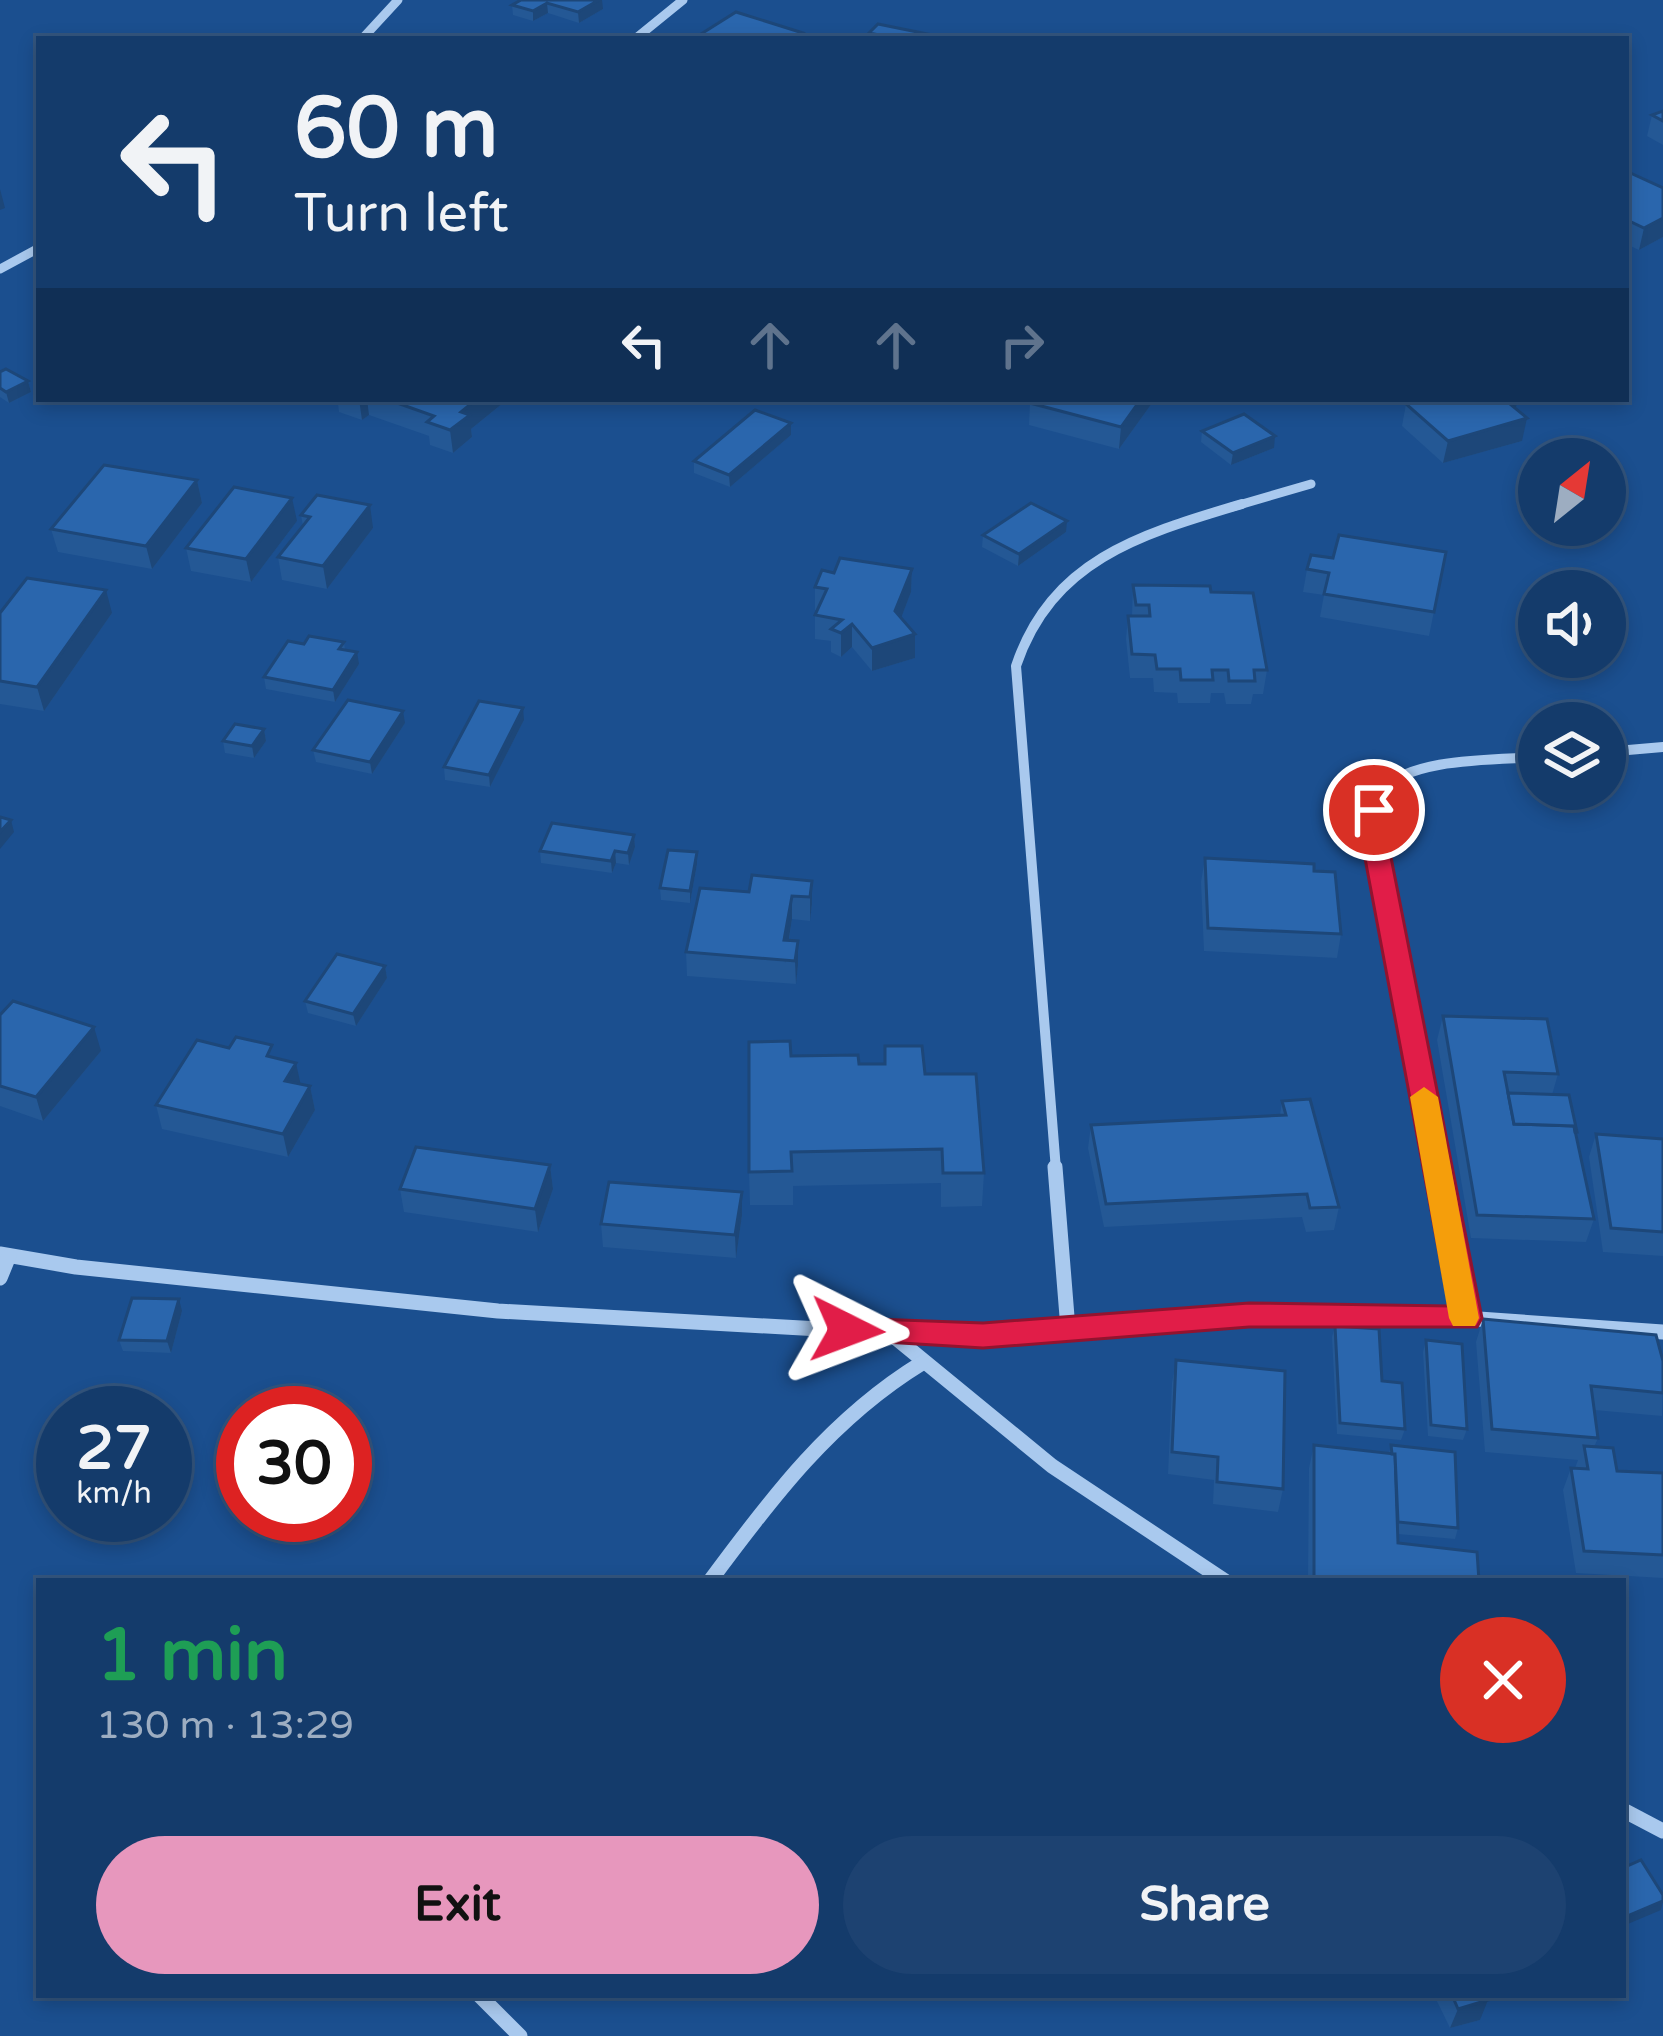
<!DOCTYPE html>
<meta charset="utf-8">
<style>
:root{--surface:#143b6b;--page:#1d4271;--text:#f1f3f6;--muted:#9dadc1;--line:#33557e;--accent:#e797bd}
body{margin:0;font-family:"Varela Round",sans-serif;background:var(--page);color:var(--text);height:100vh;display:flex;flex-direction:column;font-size:45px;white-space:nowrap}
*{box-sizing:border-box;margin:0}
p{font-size:39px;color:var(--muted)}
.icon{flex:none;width:66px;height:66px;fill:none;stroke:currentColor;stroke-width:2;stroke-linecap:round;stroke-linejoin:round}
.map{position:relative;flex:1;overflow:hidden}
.details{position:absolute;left:36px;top:1578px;width:1590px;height:420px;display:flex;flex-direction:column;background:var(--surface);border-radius:0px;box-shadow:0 6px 18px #0003,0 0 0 3px var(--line)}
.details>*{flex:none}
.top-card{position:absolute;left:36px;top:36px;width:1593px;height:366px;border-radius:0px;box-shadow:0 6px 18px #0003,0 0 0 3px var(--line);background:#143b6b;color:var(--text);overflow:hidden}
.needle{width:78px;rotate:30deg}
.tools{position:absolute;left:1518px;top:438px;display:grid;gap:24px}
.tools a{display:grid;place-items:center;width:108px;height:108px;border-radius:50%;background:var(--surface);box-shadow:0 6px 18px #0003,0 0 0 3px var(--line);font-size:60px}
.speed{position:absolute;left:36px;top:1386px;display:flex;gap:24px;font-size:60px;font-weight:700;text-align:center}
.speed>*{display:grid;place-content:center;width:156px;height:156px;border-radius:50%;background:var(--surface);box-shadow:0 6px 18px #0003,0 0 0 3px var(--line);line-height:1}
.speed small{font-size:30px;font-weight:400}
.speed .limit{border:18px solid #d22;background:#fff;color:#111}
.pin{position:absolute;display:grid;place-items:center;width:102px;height:102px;color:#fff;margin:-51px;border:6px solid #fff;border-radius:50%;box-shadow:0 3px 12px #0007}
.me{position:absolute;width:132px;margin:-66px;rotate:93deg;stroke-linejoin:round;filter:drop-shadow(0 0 9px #0008)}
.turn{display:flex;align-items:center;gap:42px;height:252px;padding:0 60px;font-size:54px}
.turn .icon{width:156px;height:156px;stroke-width:2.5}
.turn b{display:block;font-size:84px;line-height:102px}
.lanes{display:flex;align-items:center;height:114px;padding:0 60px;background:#0003;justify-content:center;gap:60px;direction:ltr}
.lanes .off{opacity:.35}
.round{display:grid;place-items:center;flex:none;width:126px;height:126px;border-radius:63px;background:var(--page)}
.head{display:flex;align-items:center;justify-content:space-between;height:204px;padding:0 60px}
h1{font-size:72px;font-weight:700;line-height:90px;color:#1e9e55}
.cta{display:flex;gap:24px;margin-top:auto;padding:24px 60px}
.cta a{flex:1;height:138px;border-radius:72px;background:var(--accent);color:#111;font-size:48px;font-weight:700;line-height:138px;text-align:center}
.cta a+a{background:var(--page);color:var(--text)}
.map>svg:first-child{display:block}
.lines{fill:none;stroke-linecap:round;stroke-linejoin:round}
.street-far2{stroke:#a9c9ee;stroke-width:9}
.street-far1{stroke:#a9c9ee;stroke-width:10}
.street{stroke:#a9c9ee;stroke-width:15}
.wall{fill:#245895}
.shaded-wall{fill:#1d4779}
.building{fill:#2a66ad;stroke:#1d4779;stroke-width:3}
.route{fill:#e11d48;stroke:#92132f;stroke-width:3}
.slow{fill:#f59e0b}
</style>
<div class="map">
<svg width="1663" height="2036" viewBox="0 0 1663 2036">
<rect width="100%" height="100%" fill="#1b4f8f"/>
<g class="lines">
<!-- street-far2 -->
<g class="street-far2">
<polyline points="362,39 398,0"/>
<polyline points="635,39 683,0"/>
<polyline points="0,269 39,248"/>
<polyline points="1232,507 1311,484"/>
</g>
<!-- street-far1 -->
<g class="street-far1">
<polyline points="1605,752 1663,747"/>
<path d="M 1056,1170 L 1016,666 C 1052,559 1142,534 1242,504"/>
<path d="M 1438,1170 L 1374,837 C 1374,822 1373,804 1383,791 C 1407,757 1500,760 1539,757"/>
</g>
<!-- street -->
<g class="street">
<polyline points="1055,1167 1068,1329"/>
<polyline points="1438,1167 1467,1318"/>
<polyline points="0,1254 76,1267 498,1311 890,1333 983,1335 1249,1315 1407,1314 1663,1332"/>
<polyline points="0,1278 9,1256"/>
<polyline points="891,1334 1052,1466 1225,1581"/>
<path d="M 710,1581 C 772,1497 832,1418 922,1363"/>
<polyline points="1623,1810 1663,1831"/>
<polyline points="479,1995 520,2036"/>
</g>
</g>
<!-- wall -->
<g class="wall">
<polygon points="521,0 603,9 579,23 548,13 533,21 513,15 512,5"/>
<polygon points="1663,111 1663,145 1647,136 1652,115"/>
<polygon points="1626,171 1663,188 1663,237 1639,250 1626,244"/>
<polygon points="0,372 28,381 31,392 9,403 0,397"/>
<polygon points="325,399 508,399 471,429 472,437 453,453 430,445 429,436 369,415 362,420 339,412 338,404"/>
<polygon points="1155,399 1119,449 1029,425 1030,403"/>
<polygon points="1406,404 1516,409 1522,441 1443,463 1402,426"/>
<polygon points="791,423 791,435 730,487 694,473 694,461"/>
<polygon points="1202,431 1274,448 1231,465 1201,442"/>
<polygon points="197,480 202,503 152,569 58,552 51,529"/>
<polygon points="301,515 373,528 327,589 282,580 278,557 303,526"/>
<polygon points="297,521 251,582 191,571 186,548"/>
<polygon points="1066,532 1018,566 982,547 983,535"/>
<polygon points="1446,552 1429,636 1320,617 1324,595 1303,592 1307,569 1333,558"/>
<polygon points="912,569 911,592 901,618 915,634 915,658 872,671 852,647 841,657 831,652 831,641 815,639 815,615 817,610 815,610 815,587 834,573"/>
<polygon points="1133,585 1211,592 1267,670 1263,694 1253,694 1251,704 1226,704 1224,693 1211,693 1210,703 1178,703 1177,693 1154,692 1153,678 1130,678 1126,639 1128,616 1132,616"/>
<polygon points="0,613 112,613 44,711 0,704"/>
<polygon points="344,642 345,650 359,664 335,702 266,689 264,677 304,644"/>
<polygon points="524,720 490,787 445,780 444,767"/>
<polygon points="405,723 372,774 316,762 313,750"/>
<polygon points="264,729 266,741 254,758 225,753 223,741"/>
<polygon points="634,835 635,847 629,865 616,863 612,873 541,863 540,851"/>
<polygon points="697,852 697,864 690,903 661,900 660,888"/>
<polygon points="1205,858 1314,871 1341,934 1337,958 1204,951 1201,882"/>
<polygon points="812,881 812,904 810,921 792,919 789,940 798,941 798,965 796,984 687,976 686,952 749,892"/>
<polygon points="385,966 387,978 356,1026 308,1013 305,1001"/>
<polygon points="0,1015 101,1051 43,1121 0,1106"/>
<polygon points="1443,1016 1558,1074 1552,1095 1577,1132 1576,1136 1594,1219 1586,1242 1471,1238 1437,1040"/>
<polygon points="791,1056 925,1074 984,1173 982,1206 941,1207 941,1183 793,1186 793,1205 750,1205 749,1172"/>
<polygon points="275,1058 301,1084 310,1086 315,1110 288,1157 162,1129 156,1105"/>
<polygon points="1282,1101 1339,1207 1334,1230 1306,1232 1302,1217 1104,1227 1088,1148 1091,1125 1280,1115"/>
<polygon points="1596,1134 1663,1139 1663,1256 1603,1252 1589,1157"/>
<polygon points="550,1165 553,1189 538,1232 404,1212 400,1189"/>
<polygon points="742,1215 736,1258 603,1247 601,1224"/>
<polygon points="182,1311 171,1353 123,1351 119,1340"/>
<polygon points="1483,1319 1663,1361 1662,1416 1594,1410 1598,1438 1594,1447 1617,1471 1663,1473 1663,1578 1576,1573 1563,1490 1571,1468 1575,1468 1578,1460 1485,1452 1476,1342"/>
<polygon points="1335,1326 1382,1381 1405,1429 1401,1440 1337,1434 1332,1337"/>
<polygon points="1426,1340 1467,1429 1463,1440 1428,1436 1423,1352"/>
<polygon points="1176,1360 1283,1489 1278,1512 1213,1504 1214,1480 1168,1474 1172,1383"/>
<polygon points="1314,1445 1389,1454 1391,1445 1458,1528 1455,1539 1398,1534 1398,1543 1479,1581 1308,1581 1309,1468"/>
<polygon points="1434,1995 1486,1995 1480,2020 1450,2028"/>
</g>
<!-- shaded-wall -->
<g class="shaded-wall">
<polygon points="599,0 602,0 603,9 579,23 578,12"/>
<polygon points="547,3 548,13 533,21 533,11"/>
<polygon points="0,189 5,208 0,210"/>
<polygon points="1663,218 1663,237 1639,250 1644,228"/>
<polygon points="28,381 31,392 9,403 6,392"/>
<polygon points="359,399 367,399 369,415 362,420"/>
<polygon points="477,399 508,399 471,429 472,437 453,453 450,430 461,412"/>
<polygon points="1141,399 1155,399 1119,449 1121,427"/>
<polygon points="1498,399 1518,399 1515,411"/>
<polygon points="1527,418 1522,441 1443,463 1448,441"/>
<polygon points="791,423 791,435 730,487 729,475"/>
<polygon points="1275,436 1274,448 1231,465 1233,453"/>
<polygon points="197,480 202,503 152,569 146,546"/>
<polygon points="292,498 297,521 251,582 246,559"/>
<polygon points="370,505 373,528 327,589 323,566"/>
<polygon points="1067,521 1066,532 1018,566 1019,554"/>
<polygon points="912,569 911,592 895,634 895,611"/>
<polygon points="106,590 112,613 44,711 37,687"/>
<polygon points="852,624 852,647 841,657 841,633"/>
<polygon points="915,634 915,658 872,671 872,648"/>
<polygon points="357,652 359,664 335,702 333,690"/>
<polygon points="523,708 524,720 490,787 489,775"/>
<polygon points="403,711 405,723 372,774 370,762"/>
<polygon points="264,729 266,741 254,758 252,746"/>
<polygon points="11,820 14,832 0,849 0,832"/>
<polygon points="634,835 635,847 629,865 628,853"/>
<polygon points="615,851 616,863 612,873 611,861"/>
<polygon points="697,852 697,864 690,903 690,891"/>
<polygon points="812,881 812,904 810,921 810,897"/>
<polygon points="792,896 792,919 785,963 784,940"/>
<polygon points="798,941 798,965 796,984 795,961"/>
<polygon points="385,966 387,978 356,1026 353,1014"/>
<polygon points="94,1027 101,1051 43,1121 36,1097"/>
<polygon points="296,1063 301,1086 285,1081"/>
<polygon points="310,1086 315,1110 288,1157 283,1134"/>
<polygon points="550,1165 553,1189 538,1232 535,1209"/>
<polygon points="742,1192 742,1215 736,1258 735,1235"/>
<polygon points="179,1299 182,1311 171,1353 167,1341"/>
<polygon points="1663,1901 1661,1910 1623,1926 1623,1918"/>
<polygon points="1488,2000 1480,2020 1450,2028 1458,2009"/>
</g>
<!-- building -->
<g class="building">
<polygon points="521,0 599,0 578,12 547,3 533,11 512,5"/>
<polygon points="736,12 803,33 797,39 717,39 701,34"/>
<polygon points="878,24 952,39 875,39 879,35 869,33"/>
<polygon points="1663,111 1663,121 1652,115"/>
<polygon points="1626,171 1663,188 1663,218 1644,228 1629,221 1626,223"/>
<polygon points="6,369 28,381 6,392 0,388 0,372"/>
<polygon points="386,399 477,399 461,412 470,415 450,430 427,422 434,416"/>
<polygon points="1033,399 1141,399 1121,427 1030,403"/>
<polygon points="1423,399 1504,399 1527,418 1448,441 1406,404"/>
<polygon points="755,410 791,423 729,475 694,461"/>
<polygon points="1244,414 1275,436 1233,453 1202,431"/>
<polygon points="104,465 197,480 146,546 51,529"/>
<polygon points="234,487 292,498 246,559 186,548"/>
<polygon points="317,495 370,505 323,566 278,557 310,517 301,515"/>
<polygon points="1031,503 1067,521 1019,554 983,535"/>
<polygon points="1339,535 1446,552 1434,612 1324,594 1329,573 1307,569 1311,555 1333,558"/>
<polygon points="840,558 912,569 895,611 915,634 872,648 852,624 841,633 831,629 842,620 815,615 827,589 815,587 822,570 834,573"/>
<polygon points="27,578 106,590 37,687 0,681 0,613"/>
<polygon points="1133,585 1210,586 1211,592 1253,593 1267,670 1254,670 1255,681 1229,681 1228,670 1212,670 1213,680 1181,680 1180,669 1157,669 1155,655 1132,654 1128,616 1150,616 1149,605 1136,605"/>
<polygon points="309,636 344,642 339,649 357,652 333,690 264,677 288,641 304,644"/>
<polygon points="348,700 403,711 370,762 313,750"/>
<polygon points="479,701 523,708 489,775 444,767"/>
<polygon points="235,724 264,729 252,746 223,741"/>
<polygon points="0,817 11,820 0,832"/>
<polygon points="552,823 634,835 628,853 615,851 611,861 540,851"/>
<polygon points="668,850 697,852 690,891 660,888"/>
<polygon points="1205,858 1314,864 1314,871 1335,872 1341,934 1208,928"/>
<polygon points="752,875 812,881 810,897 792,896 784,940 798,941 795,961 686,952 700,888 749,892"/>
<polygon points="337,954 385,966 353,1014 305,1001"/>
<polygon points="13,1001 94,1027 36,1097 0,1086 0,1015"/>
<polygon points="1443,1016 1547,1019 1558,1074 1504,1072 1514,1124 1574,1126 1594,1219 1477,1215"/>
<polygon points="236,1037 272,1045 267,1056 296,1063 285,1081 310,1086 283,1134 156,1105 197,1040 229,1048"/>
<polygon points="790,1041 791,1056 858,1055 859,1064 885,1064 885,1046 922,1046 925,1074 976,1074 984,1173 943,1173 942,1149 791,1152 792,1171 749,1172 749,1042"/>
<polygon points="1508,1093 1569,1095 1577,1132 1575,1132 1574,1126 1514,1124"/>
<polygon points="1310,1099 1339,1207 1310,1208 1307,1194 1106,1204 1091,1125 1286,1115 1282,1101"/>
<polygon points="1596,1134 1663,1139 1663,1232 1611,1228"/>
<polygon points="416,1147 550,1165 535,1209 400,1189"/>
<polygon points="609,1182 742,1192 735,1235 601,1224"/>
<polygon points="132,1298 179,1299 167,1341 119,1340"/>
<polygon points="1483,1319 1656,1335 1663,1361 1663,1393 1591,1386 1598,1438 1492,1429"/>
<polygon points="1335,1326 1379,1329 1382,1381 1402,1383 1405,1429 1340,1423"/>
<polygon points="1426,1340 1462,1344 1467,1429 1431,1425"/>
<polygon points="1176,1360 1285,1371 1283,1489 1217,1482 1218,1457 1172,1452"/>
<polygon points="1314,1445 1395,1454 1398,1543 1477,1552 1479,1581 1314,1581"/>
<polygon points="1391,1445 1455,1452 1458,1528 1398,1522 1395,1454 1392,1454"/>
<polygon points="1584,1446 1613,1448 1617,1471 1663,1473 1663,1555 1584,1551 1571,1468 1588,1469"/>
<polygon points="1641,1860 1663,1895 1663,1901 1623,1918 1623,1868"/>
<polygon points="1452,1995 1486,1995 1488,2000 1458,2009"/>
</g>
<!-- route -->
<polygon class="route" points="1374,802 1387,810 1387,837 1482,1318 1477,1327 1249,1327 983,1348 836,1339 832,1330 836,1322 847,1318 983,1323 1249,1303 1449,1306 1361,837 1361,810"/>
<!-- slow -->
<polygon class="slow" points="1424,1087 1438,1097 1479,1318 1475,1326 1453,1326 1449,1318 1410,1097"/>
</svg>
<div class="tools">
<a><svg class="needle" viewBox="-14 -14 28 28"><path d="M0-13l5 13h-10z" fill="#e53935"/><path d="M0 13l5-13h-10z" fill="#9dadc1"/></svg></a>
<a><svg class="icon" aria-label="sound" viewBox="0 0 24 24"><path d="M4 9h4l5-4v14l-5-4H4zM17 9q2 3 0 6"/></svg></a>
<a><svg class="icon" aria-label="layers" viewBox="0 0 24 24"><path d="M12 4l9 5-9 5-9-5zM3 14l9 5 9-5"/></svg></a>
</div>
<div class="speed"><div>27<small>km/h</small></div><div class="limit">30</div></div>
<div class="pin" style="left:1374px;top:810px;background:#d93025"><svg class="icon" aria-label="arrive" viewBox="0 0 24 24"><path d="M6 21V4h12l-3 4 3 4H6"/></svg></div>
<svg class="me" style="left:847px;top:1330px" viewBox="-20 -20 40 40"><path d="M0-17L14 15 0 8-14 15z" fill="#e11d48" stroke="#fff" stroke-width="4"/></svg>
<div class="top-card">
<div class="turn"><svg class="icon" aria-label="left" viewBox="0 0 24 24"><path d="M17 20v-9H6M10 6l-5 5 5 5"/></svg><div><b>60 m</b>Turn left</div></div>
<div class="lanes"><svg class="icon" aria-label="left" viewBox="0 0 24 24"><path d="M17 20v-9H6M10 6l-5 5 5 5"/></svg><svg class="icon off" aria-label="ahead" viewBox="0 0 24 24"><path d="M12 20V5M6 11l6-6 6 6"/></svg><svg class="icon off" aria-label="ahead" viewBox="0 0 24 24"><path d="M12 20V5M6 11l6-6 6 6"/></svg><svg class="icon off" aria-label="right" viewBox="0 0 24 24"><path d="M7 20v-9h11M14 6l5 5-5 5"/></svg></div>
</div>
<section class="details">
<div class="head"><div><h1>1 min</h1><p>130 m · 13:29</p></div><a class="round" style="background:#d93025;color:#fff"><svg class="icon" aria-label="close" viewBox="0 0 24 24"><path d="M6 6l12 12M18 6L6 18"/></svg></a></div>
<div class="cta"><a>Exit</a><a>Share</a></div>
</section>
</div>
